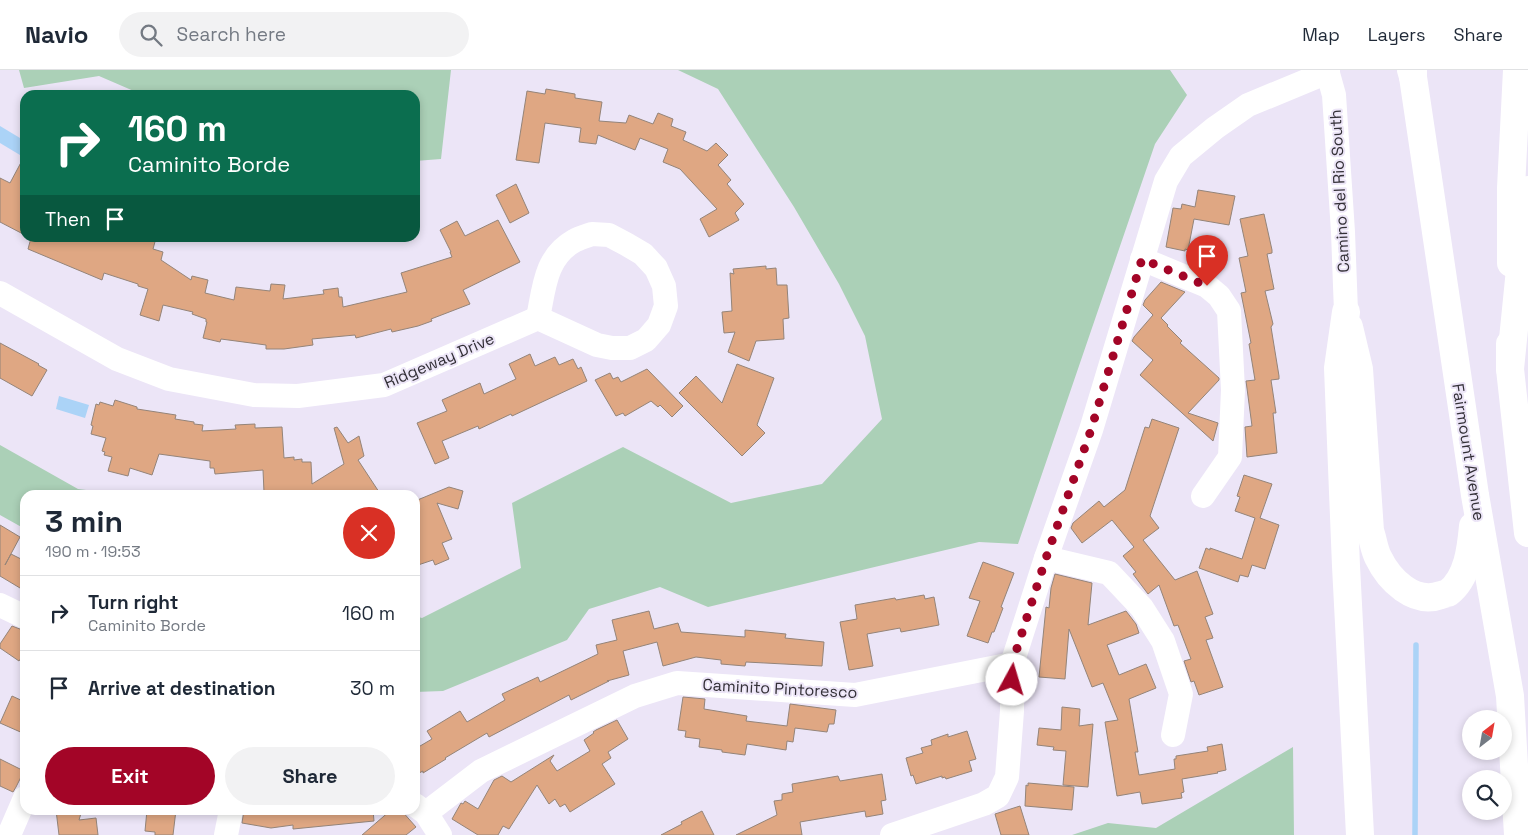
<!DOCTYPE html>
<meta charset="utf-8">
<style>
:root{--surface:#fff;--page:#f2f2f3;--text:#1f2937;--muted:#747a83;--line:#e0e1e3;--accent:#a30527}
body{margin:0;font-family:"Space Grotesk",sans-serif;background:var(--page);color:var(--text);height:100vh;display:flex;flex-direction:column;font-size:19px;white-space:nowrap}
*{box-sizing:border-box;margin:0}
p{font-size:16px;color:var(--muted)}
.icon{flex:none;width:28px;height:28px;fill:none;stroke:currentColor;stroke-width:2;stroke-linecap:round;stroke-linejoin:round}
.map{position:relative;flex:1;overflow:hidden}
.panel{position:absolute;left:20px;top:420px;width:400px;height:325px;display:flex;flex-direction:column;background:var(--surface);border-radius:15px;box-shadow:0 2px 8px #0003}
.panel>*{flex:none}
.top-card{position:absolute;left:20px;top:20px;width:400px;height:152px;border-radius:15px;box-shadow:0 2px 8px #0003;background:#0b6e4f;color:#fff;overflow:hidden}
.needle{width:32px;rotate:31deg}
.fabs{position:absolute;left:1462px;top:640px;display:grid;gap:10px}
.fabs a{display:grid;place-items:center;width:50px;height:50px;border-radius:50%;background:var(--surface);box-shadow:0 2px 8px #0003;font-size:25px}
.pin{position:absolute;display:grid;place-items:center;width:42px;height:42px;color:#fff;margin:-51px -21px;border-radius:50% 50% 50% 0;rotate:-45deg;box-shadow:0 0 5px #0007}
.pin .icon{rotate:45deg}
.me{position:absolute;width:55px;margin:-28px;rotate:6deg;stroke-linejoin:round;filter:drop-shadow(0 0 4px #0008)}
.turn{display:flex;align-items:center;gap:18px;height:105px;padding:0 25px;font-size:22px}
.turn .icon{width:65px;height:65px;stroke-width:2.5}
.turn b{display:block;font-size:35px;line-height:42px}
.then{display:flex;align-items:center;height:48px;padding:0 25px;background:#0003;gap:10px;font-size:19px}
.round{display:grid;place-items:center;flex:none;width:52px;height:52px;border-radius:26px;background:var(--page)}
.summary{display:flex;align-items:center;justify-content:space-between;height:85px;padding:0 25px}
h1{font-size:30px;font-weight:800;line-height:38px}
.action{display:flex;gap:10px;margin-top:auto;padding:10px 25px}
.action a{flex:1;height:58px;border-radius:30px;background:var(--accent);color:#fff;font-size:20px;font-weight:800;line-height:58px;text-align:center}
.action a+a{background:var(--page);color:var(--text)}
ul{padding:0;list-style:none}
li{display:flex;align-items:center;gap:15px;height:75px;padding:0 25px;border-top:1px solid var(--line)}
li div{flex:1}
li b{display:block;font-size:19px}
li em{font-style:normal}
header{display:flex;align-items:center;gap:30px;box-sizing:border-box;height:70px;padding:0 25px;background:var(--surface);border-bottom:1px solid var(--line)}
header strong{font-size:24px}
nav{display:flex;gap:28px;margin-inline-start:auto;font-size:18px}
.search{width:350px;height:45px;background:var(--page);display:flex;align-items:center;gap:12px;box-sizing:border-box;padding:0 18px;border-radius:28px;color:var(--muted);font-size:19px}
.map>svg:first-child{display:block}
.green{fill:#abd0b7}
.water{fill:#abd3f7}
.lines{fill:none;stroke-linecap:round;stroke-linejoin:round}
.stream{stroke:#abd3f7;stroke-width:5.5}
.building{fill:#dfa783;stroke:#948479}
.minor{stroke:#fff;stroke-width:24}
.major{stroke:#fff;stroke-width:28}
.highway{stroke:#fff;stroke-width:28}
.route{stroke:#a30527;stroke-width:9;stroke-dasharray:0 16.2}
.labels{text-anchor:middle;stroke-width:4;stroke-linejoin:round;paint-order:stroke}
.street-label{font-size:16px;fill:#333037;stroke:#ece5f7}
</style>
<header>
<strong>Navio</strong>
<div class="search"><svg class="icon" aria-label="search" viewBox="0 0 24 24"><circle cx="10" cy="10" r="6"/><path d="M15 15l6 6"/></svg>Search here</div>
<nav><a>Map</a><a>Layers</a><a>Share</a></nav>
</header>
<div class="map">
<svg width="1528" height="765" viewBox="0 0 1528 765">
<rect width="100%" height="100%" fill="#ece5f7"/>
<!-- green -->
<g class="green">
<polygon points="19,0 451,0 441,89 415,91 415,25 143,25 99,6 24,18"/>
<polygon points="678,0 1170,0 1187,25 1155,74 1018,474 979,472 708,537 660,517 589,539 567,570 443,621 415,622 415,546 422,548 521,498 512,433 623,377 731,433 822,414 882,349 865,266 839,214 794,137 718,19"/>
<polygon points="0,375 78,419 127,425 25,425 25,459 0,445"/>
<polygon points="1293,677 1294,765 1072,765 1108,753 1156,758"/>
</g>
<!-- water -->
<g class="water">
<polygon points="0,56 25,71 25,76 20,85 0,73"/>
<polygon points="59,326 89,335 85,348 56,339"/>
</g>
<g class="lines">
<!-- stream -->
<polyline class="stream" points="1415,765 1416,575"/>
</g>
<!-- building -->
<g class="building">
<polygon points="546,19 575,24 575,28 602,32 599,51 626,53 629,45 653,54 658,43 673,49 671,56 686,62 683,70 707,81 716,73 728,85 718,95 731,110 727,114 744,134 735,143 739,150 709,167 700,149 717,139 680,99 663,92 668,79 640,68 635,80 598,65 596,74 579,72 581,58 545,53 539,93 516,90 527,21 545,24"/>
<polygon points="25,85 25,165 0,152 0,108 10,113"/>
<polygon points="516,114 529,143 510,153 496,125"/>
<polygon points="1198,120 1235,126 1229,155 1194,149 1188,180 1185,179 1185,181 1166,177 1173,138 1181,139 1182,134 1195,137"/>
<polygon points="1264,144 1272,180 1272,183 1267,184 1274,219 1265,221 1273,254 1271,257 1279,306 1279,309 1271,310 1276,343 1273,343 1277,383 1247,387 1245,357 1252,356 1246,311 1255,310 1249,274 1251,273 1241,223 1246,222 1239,188 1248,186 1240,149"/>
<polygon points="498,150 520,192 463,220 470,234 431,249 432,251 418,256 392,262 391,259 356,268 355,265 312,269 313,275 284,279 266,279 266,275 221,269 220,272 203,268 207,252 206,252 206,249 192,244 193,242 163,235 159,251 140,245 148,219 138,216 138,214 104,203 102,210 28,179 31,168 156,168 153,179 163,182 161,190 191,210 192,206 208,210 205,223 234,230 236,217 270,221 271,214 285,215 283,229 324,224 323,220 338,218 339,227 342,227 343,237 407,222 401,203 452,187 450,182 451,182 440,160 457,151 465,166"/>
<polygon points="766,196 766,199 776,198 777,215 787,215 789,248 783,249 784,269 756,271 749,291 728,282 735,262 724,263 722,242 732,241 730,203 734,204 733,199"/>
<polygon points="1161,212 1185,222 1161,248 1168,255 1167,256 1182,271 1180,273 1219,308 1219,310 1188,343 1218,353 1213,371 1140,305 1153,290 1132,271 1134,267 1153,245 1143,235 1145,230"/>
<polygon points="0,273 39,294 38,295 47,300 32,326 0,308"/>
<polygon points="530,284 535,296 555,287 559,295 573,289 578,299 581,297 587,311 512,346 511,344 479,359 478,356 442,371 449,388 435,394 417,353 447,341 442,330 480,313 484,324 516,309 509,294"/>
<polygon points="737,294 774,308 757,355 765,363 742,386 679,323 696,306 722,333"/>
<polygon points="647,299 683,336 672,347 660,335 658,337 651,331 625,346 623,343 616,346 595,310 610,303 613,309 618,307 621,312"/>
<polygon points="115,330 137,337 137,339 176,345 175,349 194,352 194,354 203,355 202,361 236,359 235,355 255,354 255,358 282,357 284,388 294,387 294,390 302,389 302,392 311,392 312,414 344,394 334,358 337,357 348,373 359,366 364,386 358,390 381,425 278,425 277,421 264,422 263,400 215,404 214,398 210,398 210,391 159,384 152,405 130,398 128,406 108,401 112,387 104,385 105,382 102,381 106,368 91,364 93,356 91,355 96,334 99,335 100,332 113,336"/>
<polygon points="1152,349 1179,358 1150,446 1159,458 1143,470 1175,510 1197,501 1213,544 1205,547 1213,568 1206,570 1223,617 1199,625 1194,611 1191,612 1184,591 1191,589 1178,555 1174,556 1159,515 1148,524 1133,504 1136,502 1123,486 1134,477 1112,450 1082,473 1071,458 1073,453 1099,431 1104,437 1125,420 1145,357 1149,358"/>
<polygon points="1244,405 1272,414 1260,448 1279,455 1265,499 1252,495 1248,507 1240,505 1238,512 1199,498 1206,478 1210,480 1210,478 1242,489 1255,448 1235,441 1240,427 1237,426"/>
<polygon points="449,417 463,421 458,439 437,433 452,469 442,473 449,489 435,495 433,490 415,496 415,431"/>
<polygon points="0,455 20,467 5,495 11,484 25,491 25,521 0,506"/>
<polygon points="983,492 1014,503 1001,537 1003,538 994,562 992,562 988,573 967,566 980,531 969,528"/>
<polygon points="1055,504 1092,513 1088,555 1126,541 1136,554 1139,563 1107,575 1119,605 1146,594 1156,618 1129,629 1138,682 1135,682 1139,705 1175,699 1174,689 1176,689 1176,686 1208,681 1207,677 1222,674 1226,700 1217,702 1218,703 1182,709 1184,722 1181,723 1182,728 1142,734 1140,722 1117,726 1105,652 1118,650 1103,613 1092,617 1069,559 1065,609 1039,607 1046,537 1049,538 1051,518"/>
<polygon points="924,525 925,529 934,527 939,555 901,562 900,558 867,564 873,596 849,600 840,552 857,549 855,535 895,528 896,530"/>
<polygon points="649,541 654,559 678,553 681,562 745,567 745,560 786,564 785,568 824,572 822,596 746,592 745,596 721,594 721,590 696,587 663,596 657,572 623,581 629,605 607,611 609,611 571,630 569,625 489,667 487,663 445,688 446,689 423,703 423,701 415,705 415,679 432,669 427,661 460,641 467,652 505,630 502,624 538,607 540,612 598,584 596,575 617,570 612,550"/>
<polygon points="12,556 25,561 25,582 19,591 0,578 0,574"/>
<polygon points="12,626 25,632 25,664 0,653"/>
<polygon points="683,627 705,629 704,639 747,646 746,651 787,656 790,634 836,640 834,654 829,654 827,662 795,658 793,672 787,671 786,680 747,674 745,685 722,682 722,680 699,677 700,669 685,667 686,661 678,660"/>
<polygon points="1062,637 1080,639 1079,656 1093,654 1088,717 1063,715 1066,681 1053,680 1054,677 1037,675 1039,658 1061,660"/>
<polygon points="617,650 628,669 608,682 611,688 602,694 615,714 570,742 565,734 560,737 555,729 549,734 537,715 509,759 503,756 498,765 478,765 452,749 461,733 463,734 465,731 478,739 494,710 502,706 511,712 554,685 550,691 557,701 590,681 584,670 594,663 593,662 596,660"/>
<polygon points="967,661 976,689 969,691 972,701 946,709 945,707 942,708 942,706 916,714 913,705 911,706 906,688 923,683 921,678 932,675 931,670 948,664 948,667"/>
<polygon points="0,689 24,701 16,717 13,722 0,716"/>
<polygon points="882,704 886,730 881,731 883,744 866,747 865,741 800,752 802,765 736,765 777,745 774,731 782,730 782,724 793,722 792,714 838,706 840,711"/>
<polygon points="1028,713 1074,717 1072,740 1025,736 1026,715 1028,716"/>
<polygon points="1020,736 1029,765 1001,765 995,744"/>
<polygon points="56,740 82,740 79,750 96,748 98,765 59,765"/>
<polygon points="147,740 176,740 173,765 155,765 155,762 145,761"/>
<polygon points="244,740 373,740 374,751 293,759 293,755 271,758 242,753"/>
<polygon points="391,740 401,740 416,757 406,765 362,765"/>
<polygon points="702,741 714,765 661,765 682,754 681,752"/>
</g>
<g class="lines">
<!-- minor -->
<g class="minor">
<polyline points="1327,0 1334,25 1343,162 1346,242"/>
<path d="M 592,164 L 609,165 L 626,174 L 643,184 L 656,198 L 664,216 L 666,236 L 659,255 L 646,270 L 630,278 L 612,278 L 597,275 L 538,248 C 544,219 545,187 574,171 C 579,168 586,166 592,164 Z"/>
<polyline points="1142,189 1207,216 1219,226 1229,241 1233,320 1230,387 1203,426"/>
<polyline points="0,223 117,289 169,309 254,325 298,326 384,315 538,248"/>
<polyline points="1046,488 1109,503 1142,538 1163,571 1181,624 1173,665"/>
<polyline points="0,535 25,547"/>
<polyline points="415,735 426,743 440,765"/>
<polyline points="426,743 481,701 635,626 677,613 855,625 1012,594"/>
<polyline points="9,765 25,728"/>
<polyline points="226,765 231,740"/>
<polyline points="892,765 984,734 998,726 1007,707 1012,641 1012,594 1046,488 1091,360 1166,111 1181,86 1215,58 1248,35 1328,2"/>
</g>
<!-- major -->
<g class="major">
<polyline points="1413,0 1413,7 1475,425 1510,626 1518,765"/>
<polyline points="1511,193 1511,118 1517,0"/>
<polyline points="1346,242 1338,298 1346,496 1360,765"/>
<path d="M 1349,257 L 1359,299 L 1370,461 C 1373,469 1374,479 1378,487 C 1389,510 1414,535 1441,525 C 1442,525 1447,523 1448,523 C 1468,508 1471,478 1473,456"/>
<polyline points="1510,274 1510,299 1528,463"/>
</g>
<!-- highway -->
<g class="highway">
<polyline points="1411,0 1413,7"/>
<polyline points="1510,299 1528,120"/>
</g>
</g>
<g class="lines">
<!-- route -->
<polyline class="route" points="1012,610 1012,594 1046,488 1091,360 1142,189 1207,216"/>
</g>
<g class="labels">
<!-- street labels -->
<g class="street-label">
<text transform="translate(1339 121) rotate(-93)" y="6">Camino del Rio South</text>
<text transform="translate(439 290) rotate(-23)" y="6">Ridgeway Drive</text>
<text transform="translate(1469 382) rotate(81)" y="6">Fairmount Avenue</text>
<text transform="translate(780 618) rotate(3)" y="6">Caminito Pintoresco</text>
</g>
</g>
</svg>
<div class="fabs">
<a><svg class="needle" viewBox="-14 -14 28 28"><path d="M0-13l5 13h-10z" fill="#e53935"/><path d="M0 13l5-13h-10z" fill="#747a83"/></svg></a>
<a><svg class="icon" aria-label="search" viewBox="0 0 24 24"><circle cx="10" cy="10" r="6"/><path d="M15 15l6 6"/></svg></a>
</div>
<div class="pin" style="left:1207px;top:216px;background:#d93025"><svg class="icon" aria-label="arrive" viewBox="0 0 24 24"><path d="M6 21V4h12l-3 4 3 4H6"/></svg></div>
<svg class="me" style="left:1012px;top:610px" viewBox="-20 -20 40 40"><circle r="19" fill="#fff"/><path d="M0-13L10 11 0 6-10 11z" fill="#a30527"/></svg>
<div class="top-card">
<div class="turn"><svg class="icon" aria-label="right" viewBox="0 0 24 24"><path d="M7 20v-9h11M14 6l5 5-5 5"/></svg><div><b>160 m</b>Caminito Borde</div></div>
<div class="then">Then<svg class="icon" aria-label="arrive" viewBox="0 0 24 24"><path d="M6 21V4h12l-3 4 3 4H6"/></svg></div>
</div>
<section class="panel">
<div class="summary"><div><h1>3 min</h1><p>190 m · 19:53</p></div><a class="round" style="background:#d93025;color:#fff"><svg class="icon" aria-label="close" viewBox="0 0 24 24"><path d="M6 6l12 12M18 6L6 18"/></svg></a></div>
<ul>
<li><svg class="icon" aria-label="right" viewBox="0 0 24 24"><path d="M7 20v-9h11M14 6l5 5-5 5"/></svg><div><b>Turn right</b><p>Caminito Borde</p></div><em>160 m</em></li>
<li><svg class="icon" aria-label="arrive" viewBox="0 0 24 24"><path d="M6 21V4h12l-3 4 3 4H6"/></svg><div><b>Arrive at destination</b></div><em>30 m</em></li>
</ul>
<div class="action"><a>Exit</a><a>Share</a></div>
</section>
</div>
